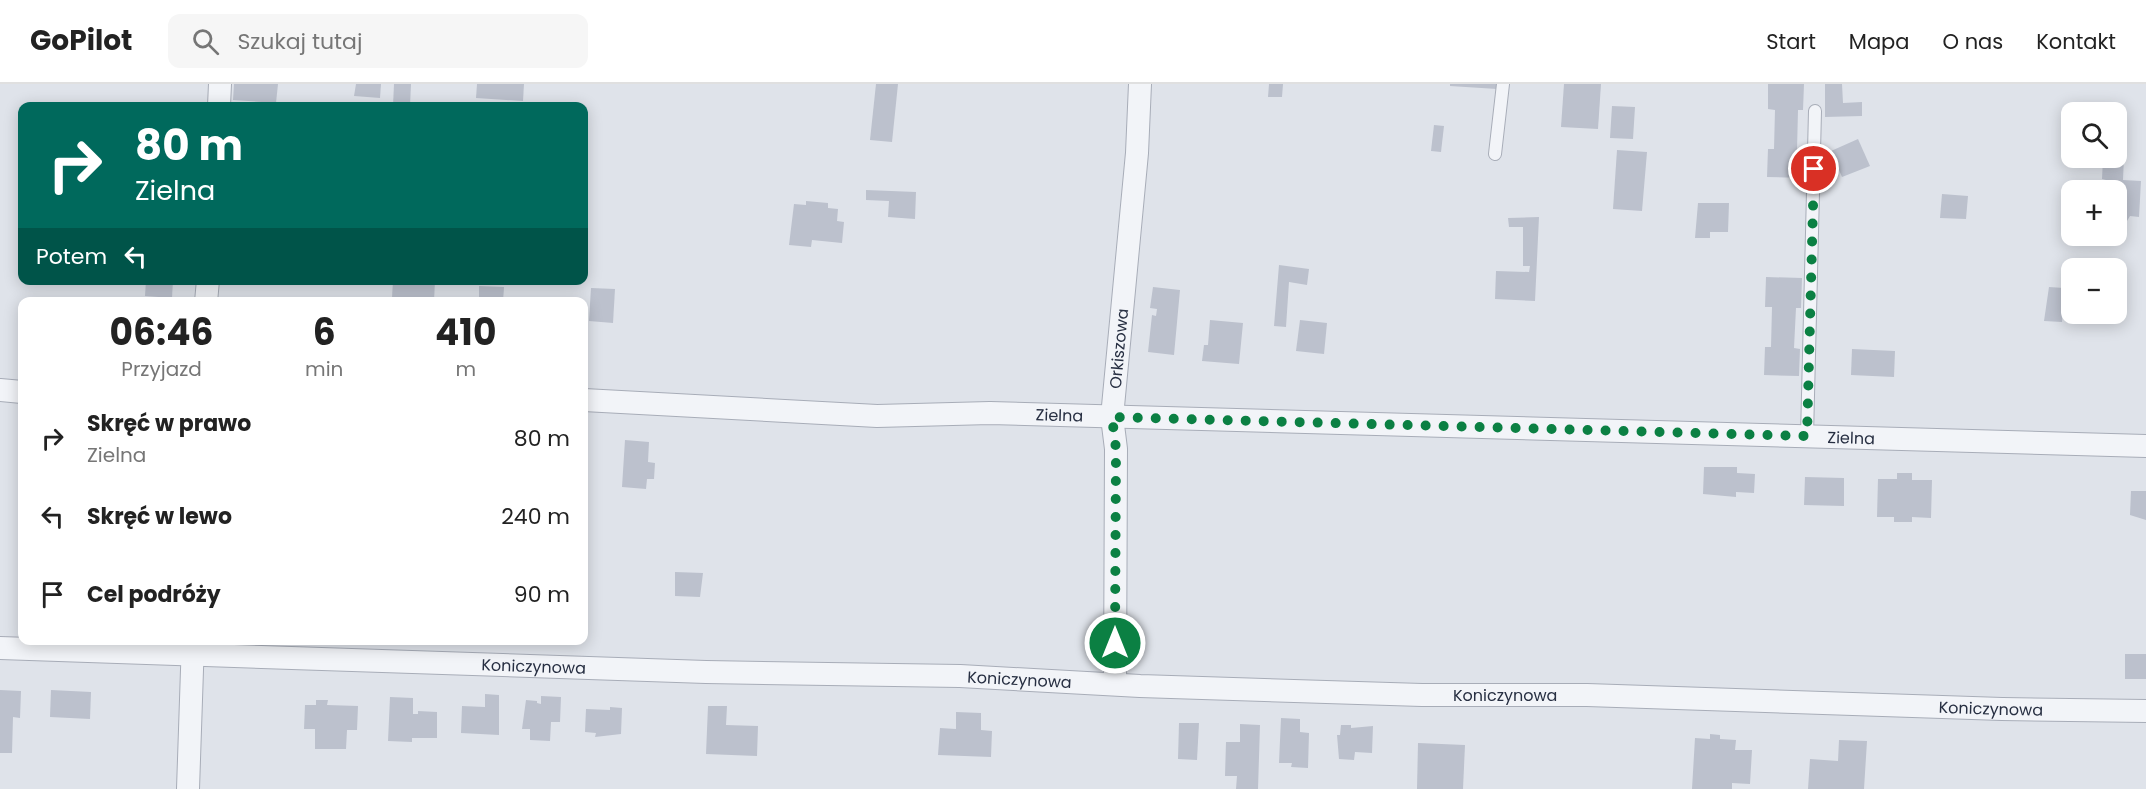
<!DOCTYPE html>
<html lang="pl">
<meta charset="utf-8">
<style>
:root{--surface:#fff;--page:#f6f6f6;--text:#222;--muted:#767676;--line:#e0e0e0}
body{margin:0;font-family:Poppins,sans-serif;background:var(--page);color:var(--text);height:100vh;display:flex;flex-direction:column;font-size:22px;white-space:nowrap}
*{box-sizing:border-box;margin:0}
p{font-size:20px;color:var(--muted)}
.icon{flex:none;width:33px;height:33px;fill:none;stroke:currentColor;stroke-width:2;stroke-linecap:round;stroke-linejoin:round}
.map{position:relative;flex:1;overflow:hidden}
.panel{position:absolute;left:18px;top:213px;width:570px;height:348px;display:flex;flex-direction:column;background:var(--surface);border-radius:12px;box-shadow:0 3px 15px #0003}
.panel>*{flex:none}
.hud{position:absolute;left:18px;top:18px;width:570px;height:183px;border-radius:12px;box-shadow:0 3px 15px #0003;background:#00695c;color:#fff;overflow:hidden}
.fabs{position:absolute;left:2061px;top:18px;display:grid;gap:12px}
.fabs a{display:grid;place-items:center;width:66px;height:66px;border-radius:12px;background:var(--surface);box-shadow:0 3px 15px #0003;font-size:30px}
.pin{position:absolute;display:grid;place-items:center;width:51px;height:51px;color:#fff;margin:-26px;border:3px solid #fff;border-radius:50%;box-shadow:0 2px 6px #0007}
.me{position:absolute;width:66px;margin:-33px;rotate:0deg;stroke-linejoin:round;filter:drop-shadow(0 0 4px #0008)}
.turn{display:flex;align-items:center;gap:21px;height:126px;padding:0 18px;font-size:27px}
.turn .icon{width:78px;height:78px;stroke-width:2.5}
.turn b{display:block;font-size:42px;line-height:51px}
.then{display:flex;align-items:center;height:57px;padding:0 18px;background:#0003;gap:12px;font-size:22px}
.eta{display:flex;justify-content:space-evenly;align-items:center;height:102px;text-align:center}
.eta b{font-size:36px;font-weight:700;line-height:42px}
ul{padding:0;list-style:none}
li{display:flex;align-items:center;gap:18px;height:78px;padding:0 18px}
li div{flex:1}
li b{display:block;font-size:22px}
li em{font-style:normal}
header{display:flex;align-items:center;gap:36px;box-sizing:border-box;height:84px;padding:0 30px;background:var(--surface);border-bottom:2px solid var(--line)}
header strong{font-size:28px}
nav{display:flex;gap:33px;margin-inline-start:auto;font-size:21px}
.search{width:420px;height:54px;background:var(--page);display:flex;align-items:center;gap:15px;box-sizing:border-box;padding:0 21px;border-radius:12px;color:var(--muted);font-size:22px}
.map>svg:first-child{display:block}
.building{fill:#bcc1cd}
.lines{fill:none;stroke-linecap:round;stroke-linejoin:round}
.service-casing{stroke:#a8adb8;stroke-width:14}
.minor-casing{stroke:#a8adb8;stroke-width:24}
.service{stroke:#f2f4f8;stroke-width:12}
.minor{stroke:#f2f4f8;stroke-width:22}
.route{stroke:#0b8043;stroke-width:10;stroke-dasharray:0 18}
.labels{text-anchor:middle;stroke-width:6;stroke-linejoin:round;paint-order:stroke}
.street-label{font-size:16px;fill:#272f42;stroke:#eff2f7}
</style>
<header>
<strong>GoPilot</strong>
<div class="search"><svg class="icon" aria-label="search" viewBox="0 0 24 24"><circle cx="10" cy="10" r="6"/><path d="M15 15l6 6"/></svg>Szukaj tutaj</div>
<nav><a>Start</a><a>Mapa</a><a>O nas</a><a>Kontakt</a></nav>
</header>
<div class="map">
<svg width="2146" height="705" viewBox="0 0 2146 705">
<rect width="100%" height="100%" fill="#dfe3ea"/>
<!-- building -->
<g class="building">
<polygon points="234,0 278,0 276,19 233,16"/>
<polygon points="356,0 381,0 380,14 354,12"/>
<polygon points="394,0 411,0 410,22 393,22"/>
<polygon points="477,0 524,0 523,17 476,14"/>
<polygon points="876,0 898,0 892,58 870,56"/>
<polygon points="1269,0 1283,0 1282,13 1268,13"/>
<polygon points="1450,0 1497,0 1497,5 1450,2"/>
<polygon points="1564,0 1601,0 1598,45 1561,43"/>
<polygon points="1768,0 1804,0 1803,26 1798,26 1797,66 1803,66 1802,94 1767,93 1768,65 1774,65 1775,26 1768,25"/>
<polygon points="1825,0 1842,0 1843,19 1862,18 1862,32 1825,33"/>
<polygon points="1612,22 1635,23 1633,55 1610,54"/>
<polygon points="1434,41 1444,42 1441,68 1431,67"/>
<polygon points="1858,55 1870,82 1842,93 1831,67"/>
<polygon points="1617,66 1647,68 1642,127 1613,125"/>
<polygon points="2124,73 2123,96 2141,97 2139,133 2130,132 2127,137 2121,137 2116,132 2116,106 2106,106 2106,96 2102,95 2103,74"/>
<polygon points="866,106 916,108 915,135 888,133 889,117 866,116"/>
<polygon points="1942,110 1968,112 1966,135 1940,134"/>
<polygon points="806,117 828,119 828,124 838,125 837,137 844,138 842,159 812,156 811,163 789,161 794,120 806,121"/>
<polygon points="1698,119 1729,119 1728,148 1710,148 1710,154 1695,154"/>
<polygon points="1539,133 1535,217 1495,215 1496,187 1529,188 1530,182 1523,182 1523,143 1509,143 1508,134"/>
<polygon points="1279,181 1309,185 1307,201 1289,198 1286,243 1274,242"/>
<polygon points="1766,193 1802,194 1801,224 1796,224 1794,264 1800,265 1799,292 1764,291 1765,263 1771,263 1772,223 1765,223"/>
<polygon points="146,196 173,196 172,214 145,212"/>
<polygon points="393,196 435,196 434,218 392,214"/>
<polygon points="479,202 504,203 503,218 479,218"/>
<polygon points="1153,203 1180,206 1174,271 1148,268 1152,231 1156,232 1157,225 1150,224"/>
<polygon points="2049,203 2064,204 2062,238 2044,237"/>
<polygon points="591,204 615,205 613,239 589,237"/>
<polygon points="1210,236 1243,239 1239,280 1202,277 1204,261 1208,261"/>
<polygon points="1300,236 1327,239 1324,270 1296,267"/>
<polygon points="1852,265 1895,267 1894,293 1851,291"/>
<polygon points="625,356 649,358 648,378 655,379 654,395 647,395 646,405 622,403"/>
<polygon points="1704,383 1737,383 1737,389 1755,390 1754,409 1736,408 1736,413 1703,410"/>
<polygon points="1897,389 1912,389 1912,396 1932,396 1931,434 1912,433 1912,438 1894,438 1894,433 1877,433 1878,395 1897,395"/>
<polygon points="1805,393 1844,394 1844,422 1804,421"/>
<polygon points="2131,407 2146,407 2146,436 2130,431"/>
<polygon points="675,488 703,489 700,513 675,512"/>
<rect x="2125" y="570" width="21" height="25"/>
<polygon points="0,606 21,607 20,634 13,633 12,669 0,669"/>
<polygon points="51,606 91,608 90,635 50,633"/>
<polygon points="485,610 499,611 499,651 461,649 462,622 485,623"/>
<polygon points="541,612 561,613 560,638 551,638 550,657 530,656 530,645 522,645 526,616 537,617 537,619 541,620"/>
<polygon points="390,613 413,614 413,630 418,630 418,627 437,628 437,654 412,654 412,658 388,657"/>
<polygon points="316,616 328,616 327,621 358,622 357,646 347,646 346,665 315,665 315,645 304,645 305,621 316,621"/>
<polygon points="708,622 727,622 726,641 758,642 757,672 706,670"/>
<polygon points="610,623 622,624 621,650 595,653 596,649 585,648 586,625 610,626"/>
<polygon points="956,628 981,629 981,646 992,647 991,673 938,671 940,644 956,645"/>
<polygon points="1281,634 1300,635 1300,648 1309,649 1308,684 1291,683 1292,679 1279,679"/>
<polygon points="1179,639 1199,639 1197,676 1178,675"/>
<polygon points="1240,640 1260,641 1258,705 1236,705 1237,692 1225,692 1226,658 1240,658"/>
<polygon points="1341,641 1351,641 1351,644 1373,642 1372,669 1355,668 1354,676 1339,675 1337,651 1340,651"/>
<polygon points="1710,650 1720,651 1720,655 1736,656 1735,666 1752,666 1750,700 1732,699 1732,705 1692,705 1695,654 1710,655"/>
<polygon points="1839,656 1867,657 1864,705 1808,705 1810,675 1838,677"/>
<polygon points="1418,659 1465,661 1463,705 1417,705"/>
</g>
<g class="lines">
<defs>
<g id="service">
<polyline points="1495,70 1503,0"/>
<polyline points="1807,352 1815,27"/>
</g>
<g id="minor">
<polyline points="219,22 220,0"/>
<polyline points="206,218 208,196"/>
<polyline points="0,306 22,308"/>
<path id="s1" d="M 584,316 L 877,332 L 990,329 L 2146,362"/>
<path id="s2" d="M 0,564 L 706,588 L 960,592 L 1140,602 L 1422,611 L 1587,611 L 2002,625 L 2146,627"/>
<path id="s3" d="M 1115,600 L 1116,365 L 1112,333 L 1137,69 L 1140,0"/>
<polyline points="188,705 193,556"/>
</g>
</defs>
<!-- service casing -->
<use href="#service" class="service-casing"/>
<!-- minor casing -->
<use href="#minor" class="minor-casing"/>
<!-- service -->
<use href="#service" class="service"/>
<!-- minor -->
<use href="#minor" class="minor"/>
</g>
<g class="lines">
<!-- route -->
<polyline class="route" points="1115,559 1116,365 1112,333 1807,352 1814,85"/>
</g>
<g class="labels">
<!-- street labels -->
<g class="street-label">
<text dy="6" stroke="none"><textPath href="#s3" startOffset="336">Orkiszowa</textPath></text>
<text dy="6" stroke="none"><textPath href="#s1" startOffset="476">Zielna</textPath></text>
<text dy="6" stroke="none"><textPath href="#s1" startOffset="1268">Zielna</textPath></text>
<text dy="6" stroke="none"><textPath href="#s2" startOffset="534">Koniczynowa</textPath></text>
<text dy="6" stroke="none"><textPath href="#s2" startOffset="1020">Koniczynowa</textPath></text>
<text dy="6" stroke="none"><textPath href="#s2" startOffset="1506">Koniczynowa</textPath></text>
<text dy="6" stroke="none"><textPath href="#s2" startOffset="1992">Koniczynowa</textPath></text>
</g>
</g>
</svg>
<div class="fabs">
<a><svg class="icon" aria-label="search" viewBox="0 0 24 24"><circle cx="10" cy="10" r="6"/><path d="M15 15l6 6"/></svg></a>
<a>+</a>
<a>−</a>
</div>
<div class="pin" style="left:1814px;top:85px;background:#d93025"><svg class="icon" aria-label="arrive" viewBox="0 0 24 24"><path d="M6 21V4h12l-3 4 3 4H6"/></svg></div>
<svg class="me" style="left:1115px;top:559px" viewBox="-20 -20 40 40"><circle r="17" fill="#0b8043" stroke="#fff" stroke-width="3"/><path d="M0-11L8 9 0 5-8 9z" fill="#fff"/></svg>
<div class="hud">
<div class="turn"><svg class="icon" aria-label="right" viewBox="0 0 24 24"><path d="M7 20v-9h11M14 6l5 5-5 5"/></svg><div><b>80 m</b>Zielna</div></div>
<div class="then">Potem<svg class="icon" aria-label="left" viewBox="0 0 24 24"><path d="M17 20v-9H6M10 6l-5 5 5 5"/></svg></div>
</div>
<section class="panel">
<div class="eta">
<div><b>06:46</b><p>Przyjazd</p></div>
<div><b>6</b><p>min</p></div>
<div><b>410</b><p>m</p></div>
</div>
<ul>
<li><svg class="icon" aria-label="right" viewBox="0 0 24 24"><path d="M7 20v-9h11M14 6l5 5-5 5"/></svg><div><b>Skręć w prawo</b><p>Zielna</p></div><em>80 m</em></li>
<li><svg class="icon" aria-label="left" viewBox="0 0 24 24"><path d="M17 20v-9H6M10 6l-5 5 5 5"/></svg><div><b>Skręć w lewo</b></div><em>240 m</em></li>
<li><svg class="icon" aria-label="arrive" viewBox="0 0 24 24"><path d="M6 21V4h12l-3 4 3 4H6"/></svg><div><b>Cel podróży</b></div><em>90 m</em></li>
</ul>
</section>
</div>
